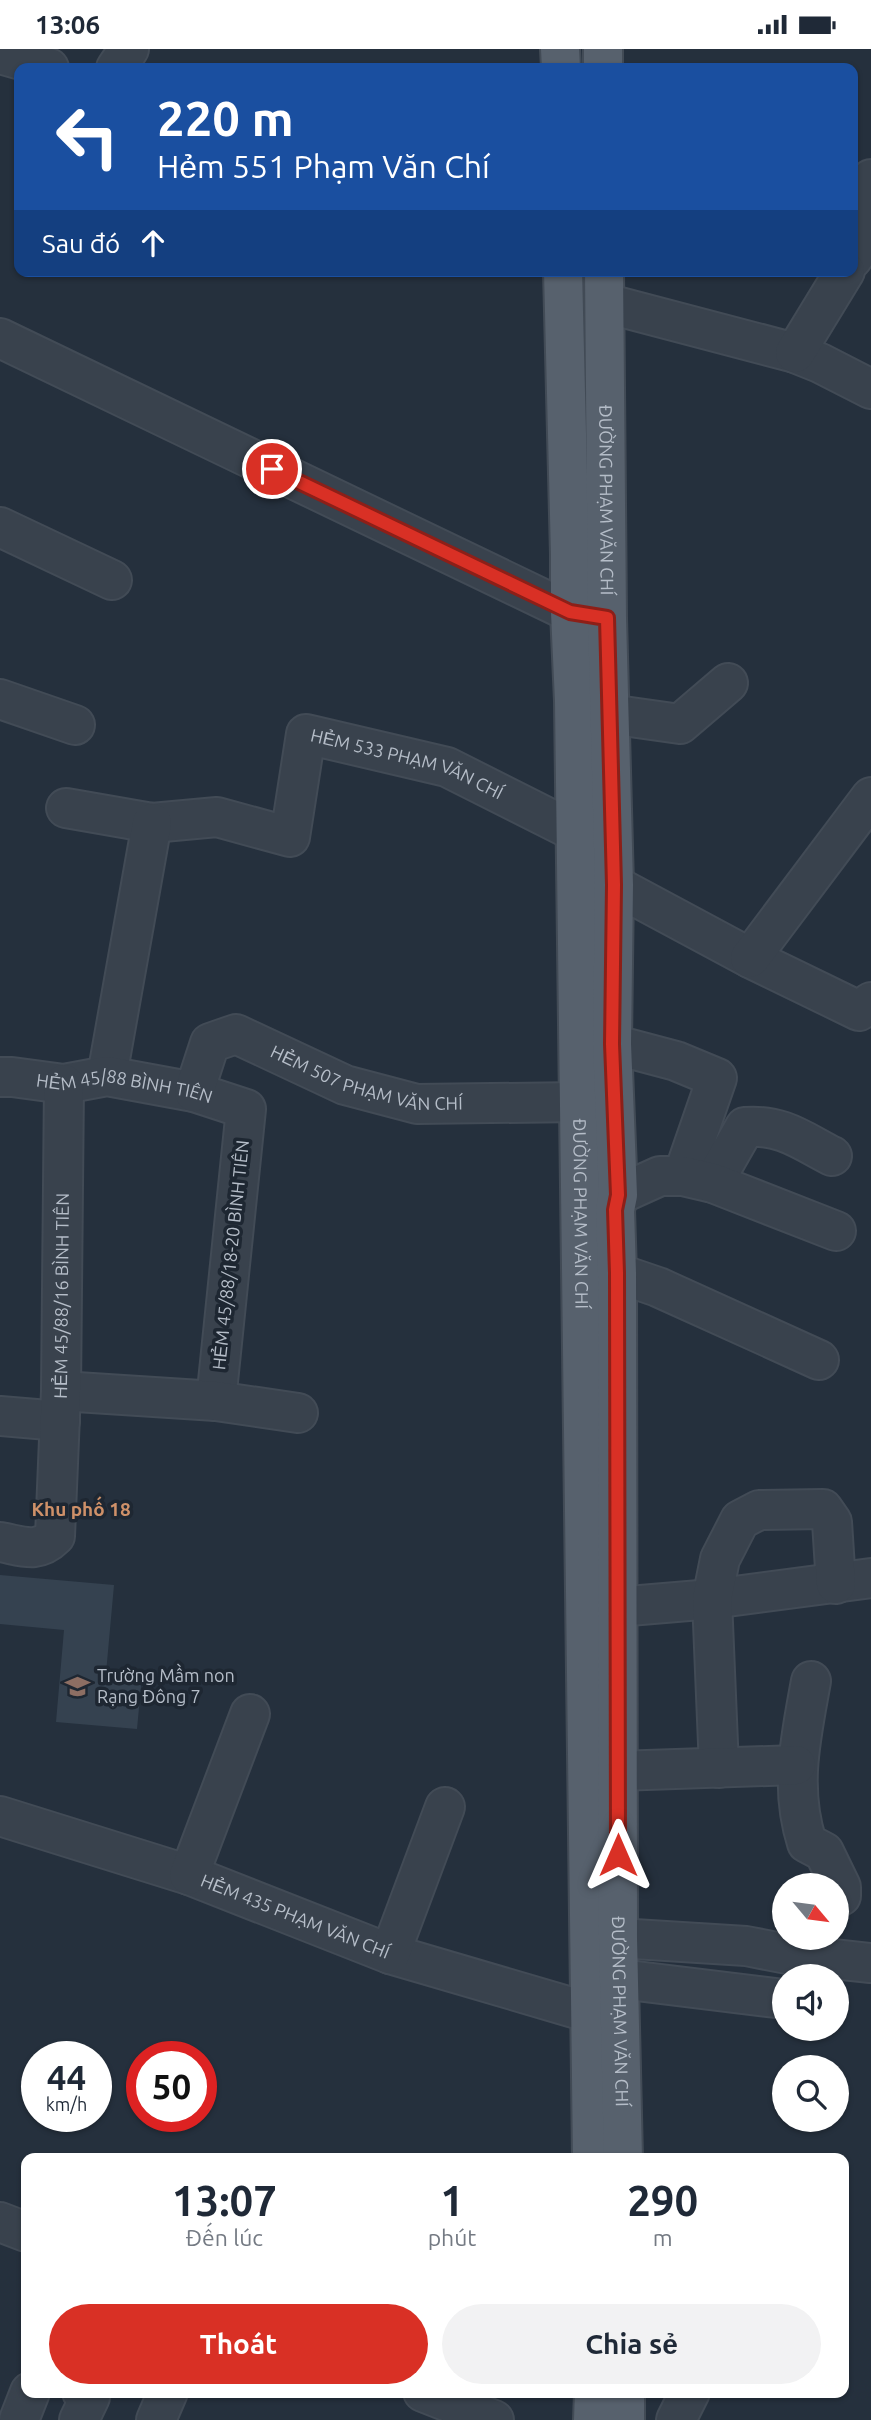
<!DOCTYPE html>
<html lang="vi">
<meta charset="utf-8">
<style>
:root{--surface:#fff;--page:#f2f2f3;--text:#1f2937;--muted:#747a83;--accent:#d93025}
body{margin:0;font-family:Ubuntu,sans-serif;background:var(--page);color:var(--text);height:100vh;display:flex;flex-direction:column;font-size:26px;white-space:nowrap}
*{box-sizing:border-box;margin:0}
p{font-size:23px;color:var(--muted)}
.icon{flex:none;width:38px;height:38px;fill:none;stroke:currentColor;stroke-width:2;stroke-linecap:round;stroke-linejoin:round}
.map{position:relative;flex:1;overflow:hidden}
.sheet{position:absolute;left:21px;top:2104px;width:828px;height:245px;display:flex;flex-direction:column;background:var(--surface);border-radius:14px;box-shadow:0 2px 5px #0004}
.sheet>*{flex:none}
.banner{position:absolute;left:14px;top:14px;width:844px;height:214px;border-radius:14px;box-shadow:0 2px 5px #0004;background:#1a4fa0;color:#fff;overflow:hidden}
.needle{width:46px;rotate:119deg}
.fabs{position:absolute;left:772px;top:1824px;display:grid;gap:14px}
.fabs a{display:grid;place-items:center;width:77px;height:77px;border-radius:50%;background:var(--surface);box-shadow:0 2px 5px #0004;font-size:35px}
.speed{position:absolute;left:21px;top:1992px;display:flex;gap:14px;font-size:35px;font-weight:700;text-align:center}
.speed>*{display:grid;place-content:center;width:91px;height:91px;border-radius:50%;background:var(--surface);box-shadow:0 2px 5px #0004;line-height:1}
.speed small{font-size:18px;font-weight:400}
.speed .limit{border:10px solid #d22;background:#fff;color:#111}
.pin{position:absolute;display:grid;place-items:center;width:60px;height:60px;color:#fff;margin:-30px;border:4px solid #fff;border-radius:50%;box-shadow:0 2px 7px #0007}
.me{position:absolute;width:77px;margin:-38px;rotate:0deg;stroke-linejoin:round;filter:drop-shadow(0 0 5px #0008)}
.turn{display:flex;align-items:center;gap:24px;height:147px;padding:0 28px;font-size:32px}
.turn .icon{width:91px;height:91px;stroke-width:2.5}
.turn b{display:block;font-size:49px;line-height:60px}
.then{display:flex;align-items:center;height:66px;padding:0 28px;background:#0003;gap:14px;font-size:26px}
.eta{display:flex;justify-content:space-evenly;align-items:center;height:119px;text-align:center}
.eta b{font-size:42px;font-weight:700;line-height:49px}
.primary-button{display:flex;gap:14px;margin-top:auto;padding:14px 28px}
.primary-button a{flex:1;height:80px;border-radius:42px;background:var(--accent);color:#fff;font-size:28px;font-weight:700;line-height:80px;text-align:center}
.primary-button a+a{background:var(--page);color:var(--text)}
.status{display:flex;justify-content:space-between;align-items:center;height:49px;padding:0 35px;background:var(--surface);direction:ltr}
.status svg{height:19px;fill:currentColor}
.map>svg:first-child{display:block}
.building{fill:#354250}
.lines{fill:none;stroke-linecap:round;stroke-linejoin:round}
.minor-casing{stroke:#424b56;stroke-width:42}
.major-casing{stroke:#424b56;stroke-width:42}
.minor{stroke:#39424d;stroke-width:38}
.major{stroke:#57616d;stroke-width:38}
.route-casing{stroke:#8d1f18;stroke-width:18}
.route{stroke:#d93025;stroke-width:12}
.labels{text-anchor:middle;stroke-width:7;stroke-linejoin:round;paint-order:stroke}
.street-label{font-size:18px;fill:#b5bdc8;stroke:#1e2732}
.poi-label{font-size:18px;fill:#b5bdc8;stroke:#1e2732;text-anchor:start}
.neighbourhood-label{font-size:19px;font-weight:bold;fill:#cf9169;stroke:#1e2732}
</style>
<div class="status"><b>13:06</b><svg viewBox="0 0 49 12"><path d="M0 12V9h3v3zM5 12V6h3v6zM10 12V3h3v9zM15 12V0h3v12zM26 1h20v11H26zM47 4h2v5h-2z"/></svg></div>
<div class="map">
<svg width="871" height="2371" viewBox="0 0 871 2371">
<rect width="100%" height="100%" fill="#25303d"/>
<!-- building -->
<polygon class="building" points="0,1526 114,1536 106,1624 142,1627 137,1680 56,1673 64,1581 0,1575"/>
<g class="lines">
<defs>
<g id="minor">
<polyline points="0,5 49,19"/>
<polyline points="116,19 129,0"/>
<polyline points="852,210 859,200 871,130"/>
<polyline points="605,254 795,304 820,314 871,340"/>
<polyline points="0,289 570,563 601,568"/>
<polyline points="795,304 845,222"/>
<polyline points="0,478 112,531"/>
<polyline points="0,650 75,676"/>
<polyline points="609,665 680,675 728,634"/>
<path id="s1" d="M 66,759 L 152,774 L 217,768 L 290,788 L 306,685 L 447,718 L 576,783"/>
<polyline points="614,836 750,909 859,962 871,953"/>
<polyline points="750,909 871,748"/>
<polyline points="612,995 676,1012 717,1029 683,1127"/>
<polyline points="107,1027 152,774"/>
<path id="s2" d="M 0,1028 L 12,1028 L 64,1035 L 107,1027 L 194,1043 L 246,1060 L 216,1352"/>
<path id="s3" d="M 194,1043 L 210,994 L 236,985 L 345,1036 L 417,1055 L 580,1053"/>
<path d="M 713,1134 L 745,1078 C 781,1075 801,1091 832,1107"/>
<polyline points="618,1146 660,1127 683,1127 713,1134 836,1182"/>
<polyline points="587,1228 617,1224 658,1238 819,1311"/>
<polyline points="61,1342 216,1352 298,1364"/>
<polyline points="0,1367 60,1372"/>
<path id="s4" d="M 0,1493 C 23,1497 37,1505 55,1487 L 61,1342 L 64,1035"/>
<polyline points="617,1558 712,1550 871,1529"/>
<path d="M 811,1632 C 801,1688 789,1738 807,1794 L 824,1803 L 841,1838 L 841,1847"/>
<polyline points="719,1719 712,1550 720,1510 740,1471 759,1461 823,1460 832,1473 836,1535"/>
<polyline points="617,1722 796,1716"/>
<path id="s5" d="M 0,1767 L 189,1826 L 390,1905 L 591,1964"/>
<polyline points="189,1826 250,1665"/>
<polyline points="618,1889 746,1897 787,1905 871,1914"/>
<polyline points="390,1905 445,1758"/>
<polyline points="620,1930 784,1950"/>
<polyline points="0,2173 26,2183"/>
<polyline points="423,2343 494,2371"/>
<polyline points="19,2371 30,2343"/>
<polyline points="79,2371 90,2348 82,2343"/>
<polyline points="156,2371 168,2343"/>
<polyline points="676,2371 690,2343"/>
</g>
<g id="major">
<polyline points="560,0 561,19"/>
<polyline points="603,0 603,19"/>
<path id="s6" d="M 563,222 L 570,506 L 570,563 L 574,652 L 592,2109"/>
<path id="s7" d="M 604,222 L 607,569 L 614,836 L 612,995 L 618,1146 L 615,1161 L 617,1224 L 618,1889 L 623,2109"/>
<polyline points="593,2371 594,2343"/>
<polyline points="625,2371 625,2343"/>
</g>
</defs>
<!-- minor casing -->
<use href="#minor" class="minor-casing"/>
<!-- major casing -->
<use href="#major" class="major-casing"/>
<!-- minor -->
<use href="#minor" class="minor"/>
<!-- major -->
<use href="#major" class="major"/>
</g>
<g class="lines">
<defs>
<polyline id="route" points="272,420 570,563 607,569 614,836 612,995 618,1146 615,1161 617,1224 618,1806"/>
</defs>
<!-- route casing -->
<use href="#route" class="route-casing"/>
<!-- route -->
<use href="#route" class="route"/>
</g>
<!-- icons -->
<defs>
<symbol id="school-bare" viewBox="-9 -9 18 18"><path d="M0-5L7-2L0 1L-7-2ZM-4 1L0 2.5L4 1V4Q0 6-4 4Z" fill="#8d6e63" stroke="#1e2732" stroke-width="2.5" paint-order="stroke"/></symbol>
</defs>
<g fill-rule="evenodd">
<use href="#school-bare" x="60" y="1620" width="35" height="35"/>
</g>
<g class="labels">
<!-- street labels -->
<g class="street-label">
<text dy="6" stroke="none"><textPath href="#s7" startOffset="229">ĐƯỜNG PHẠM VĂN CHÍ</textPath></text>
<text dy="6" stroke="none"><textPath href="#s1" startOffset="438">HẺM 533 PHẠM VĂN CHÍ</textPath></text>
<text dy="6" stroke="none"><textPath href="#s3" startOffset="219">HẺM 507 PHẠM VĂN CHÍ</textPath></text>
<text dy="6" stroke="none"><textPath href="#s2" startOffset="126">HẺM 45/88 BÌNH TIÊN</textPath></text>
<text dy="6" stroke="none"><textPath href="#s6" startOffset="943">ĐƯỜNG PHẠM VĂN CHÍ</textPath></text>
<text transform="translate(231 1206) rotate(-84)" y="6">HẺM 45/88/18-20 BÌNH TIÊN</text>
<text dy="6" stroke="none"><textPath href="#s4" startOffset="299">HẺM 45/88/16 BÌNH TIÊN</textPath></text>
<text dy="6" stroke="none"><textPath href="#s5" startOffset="312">HẺM 435 PHẠM VĂN CHÍ</textPath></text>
<text dy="6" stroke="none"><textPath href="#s7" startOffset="1741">ĐƯỜNG PHẠM VĂN CHÍ</textPath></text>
</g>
<!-- poi labels -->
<g class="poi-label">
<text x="97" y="1633">Trường Mầm non<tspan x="97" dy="21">Rạng Đông 7</tspan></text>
</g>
<!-- neighbourhood labels -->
<g class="neighbourhood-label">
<text x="81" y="1467">Khu phố 18</text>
</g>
</g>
</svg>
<div class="fabs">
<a><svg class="needle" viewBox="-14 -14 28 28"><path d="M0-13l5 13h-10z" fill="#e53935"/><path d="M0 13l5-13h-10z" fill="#747a83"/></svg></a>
<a><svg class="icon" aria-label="sound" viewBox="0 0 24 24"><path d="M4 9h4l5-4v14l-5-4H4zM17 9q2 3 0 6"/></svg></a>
<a><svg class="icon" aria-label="search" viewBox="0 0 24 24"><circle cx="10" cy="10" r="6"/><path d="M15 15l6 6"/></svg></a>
</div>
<div class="speed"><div>44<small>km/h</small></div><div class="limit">50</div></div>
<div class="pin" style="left:272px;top:420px;background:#d93025"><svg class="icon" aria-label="arrive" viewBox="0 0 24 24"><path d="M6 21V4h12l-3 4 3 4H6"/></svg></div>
<svg class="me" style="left:618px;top:1806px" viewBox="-20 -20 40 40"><path d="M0-17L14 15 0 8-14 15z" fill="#d93025" stroke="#fff" stroke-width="4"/></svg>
<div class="banner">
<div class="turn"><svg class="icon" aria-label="left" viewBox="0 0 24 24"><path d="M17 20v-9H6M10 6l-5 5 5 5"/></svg><div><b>220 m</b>Hẻm 551 Phạm Văn Chí</div></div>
<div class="then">Sau đó<svg class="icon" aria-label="ahead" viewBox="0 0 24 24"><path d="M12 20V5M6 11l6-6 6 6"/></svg></div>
</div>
<section class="sheet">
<div class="eta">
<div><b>13:07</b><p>Đến lúc</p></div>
<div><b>1</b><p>phút</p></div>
<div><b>290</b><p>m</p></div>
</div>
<div class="primary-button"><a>Thoát</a><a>Chia sẻ</a></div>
</section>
</div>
